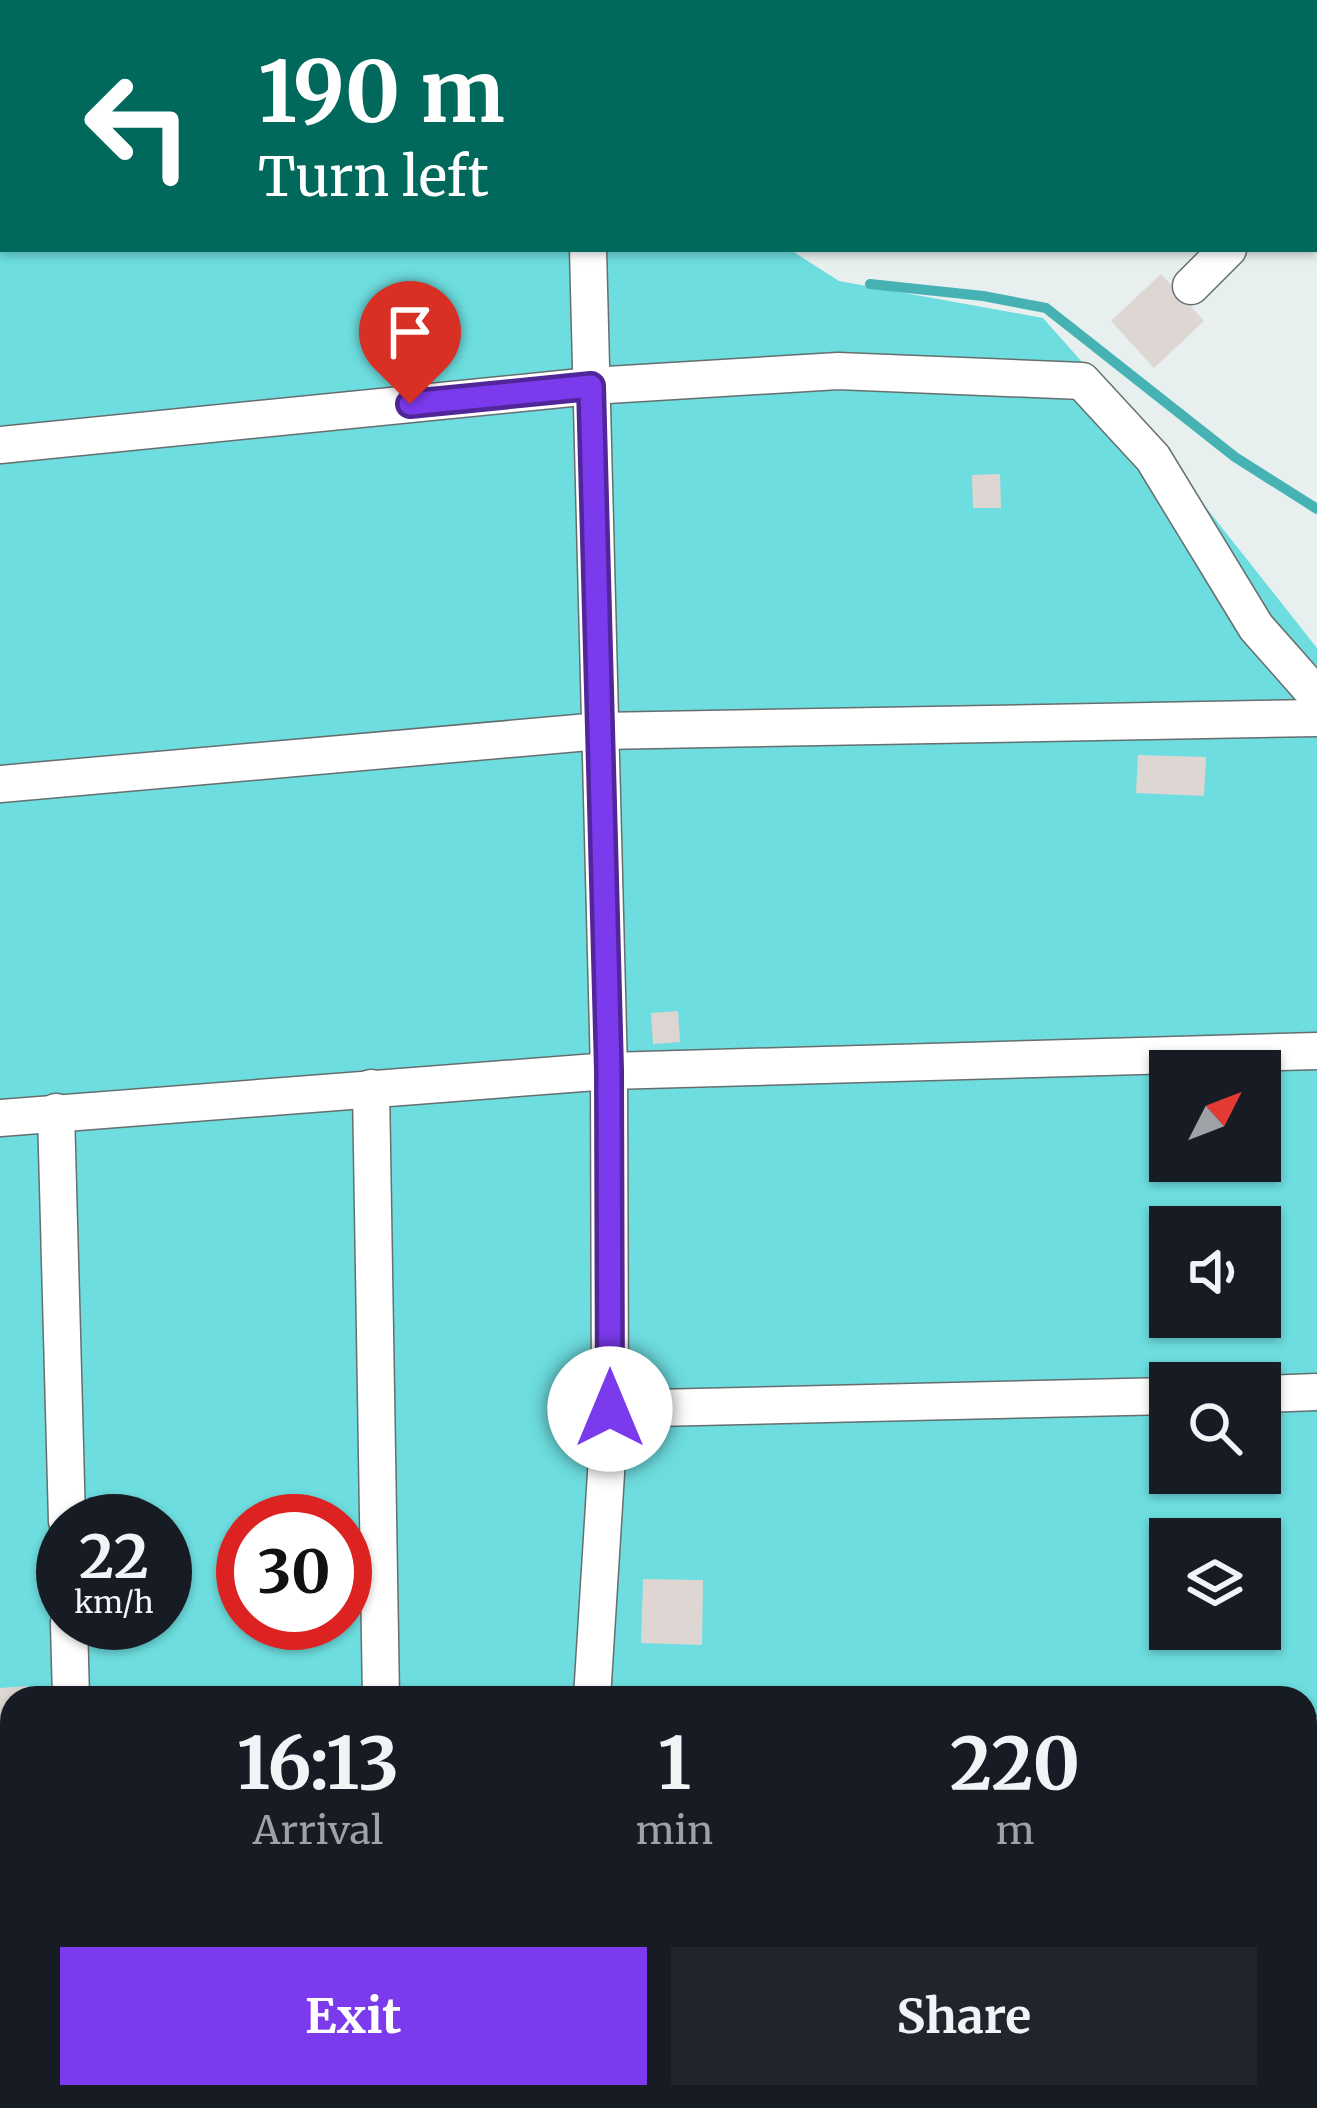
<!DOCTYPE html>
<style>
:root{--surface:#171b24;--page:#20242c;--text:#f1f3f6;--muted:#9ea1a6;--accent:#7c3aed}
body{margin:0;font-family:Merriweather,serif;background:var(--page);color:var(--text);height:100vh;display:flex;flex-direction:column;font-size:45px;white-space:nowrap}
*{box-sizing:border-box;margin:0}
p{font-size:39px;color:var(--muted)}
.icon{flex:none;width:66px;height:66px;fill:none;stroke:currentColor;stroke-width:2;stroke-linecap:round;stroke-linejoin:round}
.map{position:relative;flex:1;overflow:hidden}
.sheet{position:absolute;left:0px;top:1686px;width:1317px;height:423px;display:flex;flex-direction:column;background:var(--surface);border-radius:36px 36px 0 0;box-shadow:0 3px 9px #0004}
.sheet>*{flex:none}
.banner{position:absolute;left:0px;top:0px;width:1317px;height:252px;box-shadow:0 3px 9px #0004;background:#00695c;color:#fff;overflow:hidden}
.needle{width:78px;rotate:48deg}
.buttons{position:absolute;left:1149px;top:1050px;display:grid;gap:24px}
.buttons a{display:grid;place-items:center;width:132px;height:132px;border-radius:0px;background:var(--surface);box-shadow:0 3px 9px #0004;font-size:60px}
.speed{position:absolute;left:36px;top:1494px;display:flex;gap:24px;font-size:60px;font-weight:700;text-align:center}
.speed>*{display:grid;place-content:center;width:156px;height:156px;border-radius:50%;background:var(--surface);box-shadow:0 3px 9px #0004;line-height:1}
.speed small{font-size:30px;font-weight:400}
.speed .limit{border:18px solid #d22;background:#fff;color:#111}
.pin{position:absolute;display:grid;place-items:center;width:102px;height:102px;color:#fff;margin:-123px -51px;border-radius:50% 50% 50% 0;rotate:-45deg;box-shadow:0 0 12px #0007}
.pin .icon{rotate:45deg}
.me{position:absolute;width:132px;margin:-66px;rotate:0deg;stroke-linejoin:round;filter:drop-shadow(0 0 9px #0008)}
.turn{display:flex;align-items:center;gap:42px;height:252px;padding:0 60px;font-size:54px}
.turn .icon{width:156px;height:156px;stroke-width:2.5}
.turn b{display:block;font-size:84px;line-height:102px}
.eta{display:flex;justify-content:space-evenly;align-items:center;height:204px;text-align:center}
.eta b{font-size:72px;font-weight:700;line-height:84px}
.primary-button{display:flex;gap:24px;margin-top:auto;padding:24px 60px}
.primary-button a{flex:1;height:138px;border-radius:0px;background:var(--accent);color:#fff;font-size:48px;font-weight:700;line-height:138px;text-align:center}
.primary-button a+a{background:var(--page);color:var(--text)}
.map>svg:first-child{display:block}
.green{fill:#6ddddf;fill-rule:evenodd}
.lines{fill:none;stroke-linecap:round;stroke-linejoin:round}
.stream{stroke:#46b2b3;stroke-width:10}
.building{fill:#ddd6d2}
.minor-casing{stroke:#666e6e;stroke-width:39}
.minor{stroke:#fff;stroke-width:36}
.route-casing{stroke:#51269a;stroke-width:30}
.route{stroke:#7c3aed;stroke-width:21}
</style>
<div class="map">
<svg width="1317" height="2108" viewBox="0 0 1317 2108">
<rect width="100%" height="100%" fill="#e7efef"/>
<!-- green -->
<path class="green" d="M 0,0 L 654,0 L 657,3 L 3,3 L 3,249 L 789,249 L 839,281 L 1043,318 L 1162,452 L 1317,648 L 1317,2108 L 0,2108 ZM 1170,1071 L 1260,1071 L 1260,1161 L 1170,1161 ZM 1170,1227 L 1260,1227 L 1260,1317 L 1170,1317 ZM 1170,1383 L 1260,1383 L 1260,1473 L 1170,1473 ZM 63,1521 L 165,1521 L 165,1623 L 63,1623 ZM 243,1521 L 345,1521 L 345,1623 L 243,1623 ZM 1170,1539 L 1260,1539 L 1260,1629 L 1170,1629 ZM 12,1698 L 1305,1698 L 1305,2097 L 12,2097 Z"/>
<g class="lines">
<!-- stream -->
<polyline class="stream" points="870,284 983,296 1046,308 1235,457 1317,509"/>
</g>
<!-- building -->
<g class="building">
<polygon points="1161,274 1204,321 1154,368 1111,321"/>
<polygon points="1000,474 1001,508 973,508 972,475"/>
<polygon points="1138,755 1206,757 1204,796 1136,793"/>
<polygon points="678,1011 680,1042 653,1044 651,1013"/>
<polygon points="643,1579 703,1580 702,1645 641,1643"/>
<polygon points="28,1686 29,1698 12,1698 12,1726 0,1727 0,1688"/>
</g>
<g class="lines">
<defs>
<g id="minor">
<polyline points="582,0 582,3"/>
<polyline points="1188,0 1193,3"/>
<polyline points="1314,83 1317,85"/>
<polyline points="0,115 3,114"/>
<polyline points="1314,162 1317,159"/>
<polyline points="588,249 609,1071 610,1409 592,1698"/>
<polyline points="1191,286 1228,249"/>
<polyline points="0,445 591,386 838,371 1082,381 1153,458 1256,627 1317,696"/>
<polyline points="0,784 600,731 1317,718"/>
<polyline points="371,1088 381,1698"/>
<polyline points="56,1112 67,1521"/>
<polyline points="0,1118 609,1071 1317,1051"/>
<polyline points="1260,1394 1317,1392"/>
<polyline points="610,1409 1170,1396"/>
<polyline points="69,1623 71,1698"/>
<polyline points="1305,1735 1317,1735"/>
<polyline points="1305,2084 1317,2084"/>
<polyline points="89,2097 89,2108"/>
<polyline points="399,2097 400,2108"/>
<polyline points="597,2097 597,2108"/>
</g>
</defs>
<!-- minor casing -->
<use href="#minor" class="minor-casing"/>
<!-- minor -->
<use href="#minor" class="minor"/>
</g>
<g class="lines">
<defs>
<polyline id="route" points="410,404 591,386 609,1070 610,1409"/>
</defs>
<!-- route casing -->
<use href="#route" class="route-casing"/>
<!-- route -->
<use href="#route" class="route"/>
</g>
</svg>
<div class="buttons">
<a><svg class="needle" viewBox="-14 -14 28 28"><path d="M0-13l5 13h-10z" fill="#e53935"/><path d="M0 13l5-13h-10z" fill="#9ea1a6"/></svg></a>
<a><svg class="icon" aria-label="sound" viewBox="0 0 24 24"><path d="M4 9h4l5-4v14l-5-4H4zM17 9q2 3 0 6"/></svg></a>
<a><svg class="icon" aria-label="search" viewBox="0 0 24 24"><circle cx="10" cy="10" r="6"/><path d="M15 15l6 6"/></svg></a>
<a><svg class="icon" aria-label="layers" viewBox="0 0 24 24"><path d="M12 4l9 5-9 5-9-5zM3 14l9 5 9-5"/></svg></a>
</div>
<div class="speed"><div>22<small>km/h</small></div><div class="limit">30</div></div>
<div class="pin" style="left:410px;top:404px;background:#d93025"><svg class="icon" aria-label="arrive" viewBox="0 0 24 24"><path d="M6 21V4h12l-3 4 3 4H6"/></svg></div>
<svg class="me" style="left:610px;top:1409px" viewBox="-20 -20 40 40"><circle r="19" fill="#fff"/><path d="M0-13L10 11 0 6-10 11z" fill="#7c3aed"/></svg>
<div class="banner">
<div class="turn"><svg class="icon" aria-label="left" viewBox="0 0 24 24"><path d="M17 20v-9H6M10 6l-5 5 5 5"/></svg><div><b>190 m</b>Turn left</div></div>
</div>
<section class="sheet">
<div class="eta">
<div><b>16:13</b><p>Arrival</p></div>
<div><b>1</b><p>min</p></div>
<div><b>220</b><p>m</p></div>
</div>
<div class="primary-button"><a>Exit</a><a>Share</a></div>
</section>
</div>
